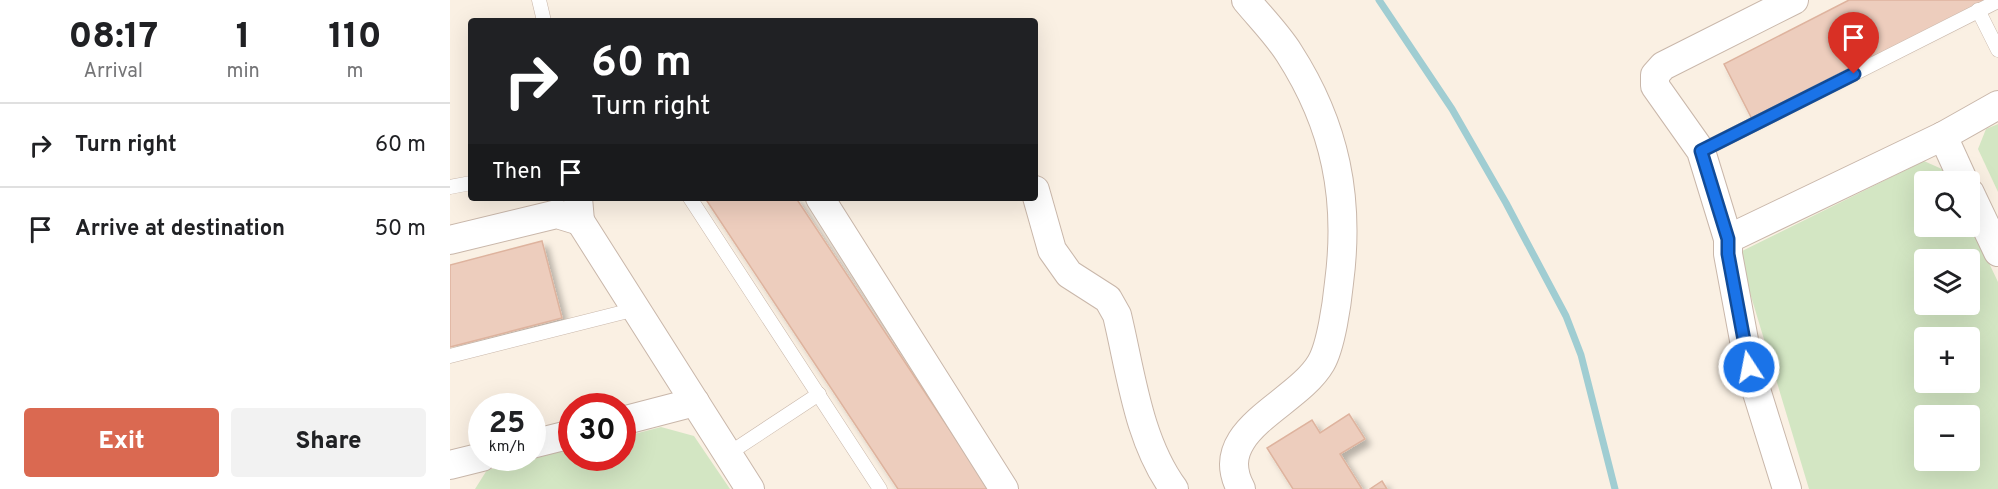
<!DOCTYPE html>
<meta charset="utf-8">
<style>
:root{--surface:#fff;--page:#f2f2f2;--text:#202124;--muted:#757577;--line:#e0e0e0;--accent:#da6951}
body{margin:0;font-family:Overpass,sans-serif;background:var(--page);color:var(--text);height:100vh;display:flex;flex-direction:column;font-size:22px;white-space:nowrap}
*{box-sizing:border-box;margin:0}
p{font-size:20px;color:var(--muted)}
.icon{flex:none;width:33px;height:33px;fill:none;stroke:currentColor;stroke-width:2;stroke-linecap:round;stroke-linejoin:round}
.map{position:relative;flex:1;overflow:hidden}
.sheet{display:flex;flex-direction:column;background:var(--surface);width:450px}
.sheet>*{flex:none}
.banner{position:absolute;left:18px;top:18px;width:570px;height:183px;border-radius:6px;box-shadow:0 6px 24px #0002;background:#202124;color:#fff;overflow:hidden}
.controls{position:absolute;left:1464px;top:171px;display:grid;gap:12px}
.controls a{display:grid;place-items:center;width:66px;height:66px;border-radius:6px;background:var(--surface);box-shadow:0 6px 24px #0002;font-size:30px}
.speed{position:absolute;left:18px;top:393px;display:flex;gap:12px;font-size:30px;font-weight:700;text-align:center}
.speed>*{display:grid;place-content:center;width:78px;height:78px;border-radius:50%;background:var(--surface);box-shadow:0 6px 24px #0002;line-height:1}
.speed small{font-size:15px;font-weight:400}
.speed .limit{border:9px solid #d22;background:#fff;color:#111}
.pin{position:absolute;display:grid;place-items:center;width:51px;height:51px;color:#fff;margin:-62px -26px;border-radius:50% 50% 50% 0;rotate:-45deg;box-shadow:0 0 6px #0007}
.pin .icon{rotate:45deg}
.me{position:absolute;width:66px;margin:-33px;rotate:349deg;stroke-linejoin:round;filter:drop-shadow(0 0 4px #0008)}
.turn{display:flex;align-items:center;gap:21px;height:126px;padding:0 24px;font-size:27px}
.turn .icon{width:78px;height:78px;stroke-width:2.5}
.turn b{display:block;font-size:42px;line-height:51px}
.then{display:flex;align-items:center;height:57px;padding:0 24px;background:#0003;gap:12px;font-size:22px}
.eta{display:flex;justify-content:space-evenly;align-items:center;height:102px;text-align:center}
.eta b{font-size:36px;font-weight:800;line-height:42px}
.primary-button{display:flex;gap:12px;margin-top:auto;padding:12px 24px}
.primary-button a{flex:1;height:69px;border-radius:6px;background:var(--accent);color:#fff;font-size:24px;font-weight:800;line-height:69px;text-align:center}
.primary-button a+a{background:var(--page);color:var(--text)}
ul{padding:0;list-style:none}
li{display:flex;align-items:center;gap:18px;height:84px;padding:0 24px;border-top:2px solid var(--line)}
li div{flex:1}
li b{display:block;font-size:22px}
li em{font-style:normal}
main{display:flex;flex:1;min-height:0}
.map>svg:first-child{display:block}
.green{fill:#d3e6c3;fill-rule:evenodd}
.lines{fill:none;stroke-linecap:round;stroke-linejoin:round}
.stream{stroke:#a0cdd2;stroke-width:7}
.building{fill:#edcdbd;stroke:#deb39e;stroke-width:1.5;filter:url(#shadow)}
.service-casing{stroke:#c9b7aa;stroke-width:15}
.minor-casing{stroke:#c9b7aa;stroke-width:30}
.service{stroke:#fff;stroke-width:14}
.minor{stroke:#fff;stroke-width:28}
.route-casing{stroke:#114b97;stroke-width:15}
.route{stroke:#1a73e8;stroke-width:10}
</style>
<main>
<section class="sheet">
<div class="eta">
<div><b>08:17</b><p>Arrival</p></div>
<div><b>1</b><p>min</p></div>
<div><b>110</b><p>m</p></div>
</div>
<ul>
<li><svg class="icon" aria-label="right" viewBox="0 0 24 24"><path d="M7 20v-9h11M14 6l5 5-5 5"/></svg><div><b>Turn right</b></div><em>60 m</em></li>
<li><svg class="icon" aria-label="arrive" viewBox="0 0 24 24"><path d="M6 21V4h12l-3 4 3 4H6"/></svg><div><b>Arrive at destination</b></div><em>50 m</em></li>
</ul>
<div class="primary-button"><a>Exit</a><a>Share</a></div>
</section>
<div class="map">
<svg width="1548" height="489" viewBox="0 0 1548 489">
<defs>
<filter id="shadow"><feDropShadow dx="5.5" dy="5.5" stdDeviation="3" flood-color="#0004"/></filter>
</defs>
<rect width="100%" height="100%" fill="#faf0e3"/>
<!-- green -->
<g class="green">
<polygon points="1548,124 1548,192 1528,149 1536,129"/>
<path d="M 1474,161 L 1494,170 L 1499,181 L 1474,182 L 1474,226 L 1520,226 L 1520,223 L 1548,282 L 1548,489 L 1359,489 L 1288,253 ZM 1474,260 L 1520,260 L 1520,304 L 1474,304 ZM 1474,338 L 1520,338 L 1520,382 L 1474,382 ZM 1474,416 L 1520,416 L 1520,460 L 1474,460 Z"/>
<polygon points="211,427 244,436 280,489 25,489 37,470 121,449 122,458 172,458 173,437"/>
</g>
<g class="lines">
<!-- stream -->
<polyline class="stream" points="929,0 1002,109 1056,203 1116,316 1131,355 1165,489"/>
</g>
<!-- building -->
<g class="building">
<polygon points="1399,0 1537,0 1302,119 1274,64"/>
<polygon points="255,198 346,198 539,489 448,489"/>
<polygon points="92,241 112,318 0,347 0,265"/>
<polygon points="899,414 915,439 890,454 912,489 843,489 817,448 862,420 870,433"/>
<polygon points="932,481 937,489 920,489"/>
</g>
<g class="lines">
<defs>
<g id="service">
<polyline points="89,0 94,21"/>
<polyline points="1528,10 1548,50"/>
<polyline points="1251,151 1548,1"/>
<polyline points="0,187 21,183"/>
<polyline points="240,198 430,489"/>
<polyline points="0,356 186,309"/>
<polyline points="278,454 369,394"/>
</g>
<g id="minor">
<polyline points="1493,136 1514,182"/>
<path d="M 585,190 L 602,250 L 619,274 L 658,299 L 667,315 C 681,373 688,440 724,489"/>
<polyline points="1520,193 1548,252"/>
<polyline points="370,198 554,489"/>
<polyline points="130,221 300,489"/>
<polyline points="1278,239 1493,136 1548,105"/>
<polyline points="0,240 107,214 130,221 128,198"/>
<polyline points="172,421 245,402"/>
<polyline points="82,444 122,434"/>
<polyline points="0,465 32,457"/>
<path d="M 791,489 C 759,430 846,406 871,363 C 881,346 887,303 889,283 C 900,199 886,126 839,53 C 827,34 810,17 796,0"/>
<polyline points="1337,489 1299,367 1278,254 1278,239 1251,151 1205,86 1205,75 1213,66 1344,0"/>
</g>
</defs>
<!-- service casing -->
<use href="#service" class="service-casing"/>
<!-- minor casing -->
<use href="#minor" class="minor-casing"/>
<!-- service -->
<use href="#service" class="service"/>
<!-- minor -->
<use href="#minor" class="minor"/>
</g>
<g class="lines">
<defs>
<polyline id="route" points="1299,367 1278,254 1278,239 1251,151 1404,74"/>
</defs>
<!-- route casing -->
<use href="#route" class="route-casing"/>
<!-- route -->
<use href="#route" class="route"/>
</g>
</svg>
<div class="controls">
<a><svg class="icon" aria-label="search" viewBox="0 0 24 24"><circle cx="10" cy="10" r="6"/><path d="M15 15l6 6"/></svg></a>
<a><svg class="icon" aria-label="layers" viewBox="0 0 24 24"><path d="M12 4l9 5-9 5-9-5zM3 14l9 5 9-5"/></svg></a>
<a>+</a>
<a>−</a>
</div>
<div class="speed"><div>25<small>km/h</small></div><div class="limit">30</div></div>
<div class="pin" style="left:1404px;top:74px;background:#d93025"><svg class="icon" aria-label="arrive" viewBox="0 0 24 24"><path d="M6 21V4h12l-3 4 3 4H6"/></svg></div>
<svg class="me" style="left:1299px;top:367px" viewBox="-20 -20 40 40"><circle r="17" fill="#1a73e8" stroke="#fff" stroke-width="3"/><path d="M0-11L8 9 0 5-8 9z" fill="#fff"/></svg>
<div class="banner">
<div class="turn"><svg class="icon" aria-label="right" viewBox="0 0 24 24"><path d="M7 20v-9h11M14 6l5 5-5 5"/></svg><div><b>60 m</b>Turn right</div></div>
<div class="then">Then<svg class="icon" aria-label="arrive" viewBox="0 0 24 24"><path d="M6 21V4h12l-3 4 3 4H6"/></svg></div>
</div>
</div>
</main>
